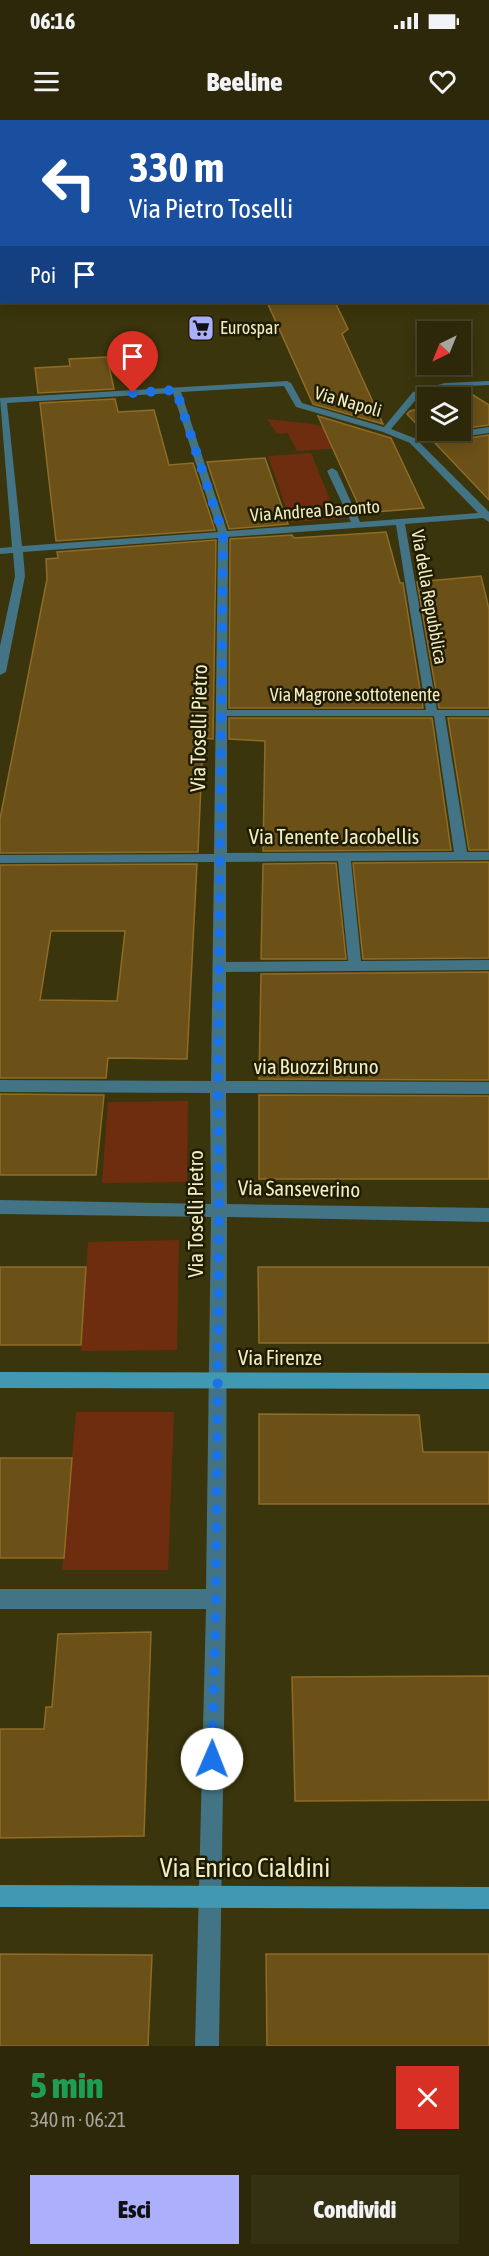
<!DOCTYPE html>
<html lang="it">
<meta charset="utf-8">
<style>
:root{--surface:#2c2809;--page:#343012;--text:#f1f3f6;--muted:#a6a69c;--line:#48442a;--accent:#acaffb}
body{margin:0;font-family:"Asap Condensed",sans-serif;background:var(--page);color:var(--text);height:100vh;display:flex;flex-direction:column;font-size:22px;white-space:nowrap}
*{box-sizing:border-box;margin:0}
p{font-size:20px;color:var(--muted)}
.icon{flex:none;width:33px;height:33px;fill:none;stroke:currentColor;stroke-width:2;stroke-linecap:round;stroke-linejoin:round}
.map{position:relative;height:1926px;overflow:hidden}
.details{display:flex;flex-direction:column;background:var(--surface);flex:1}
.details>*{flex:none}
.hud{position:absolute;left:0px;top:0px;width:489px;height:183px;box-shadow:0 3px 15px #0003,0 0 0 2px var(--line);background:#1a4fa0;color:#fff;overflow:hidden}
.needle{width:39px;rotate:223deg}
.fabs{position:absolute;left:417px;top:201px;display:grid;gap:12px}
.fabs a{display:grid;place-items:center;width:54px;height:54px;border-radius:0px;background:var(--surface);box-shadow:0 3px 15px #0003,0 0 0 2px var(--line);font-size:30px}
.pin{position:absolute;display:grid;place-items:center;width:51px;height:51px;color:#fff;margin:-62px -26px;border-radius:50% 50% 50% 0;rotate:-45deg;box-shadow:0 0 6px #0007}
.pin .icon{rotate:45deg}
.me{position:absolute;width:66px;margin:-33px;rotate:1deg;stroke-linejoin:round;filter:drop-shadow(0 0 4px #0008)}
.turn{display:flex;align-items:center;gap:21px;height:126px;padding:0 30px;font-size:27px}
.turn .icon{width:78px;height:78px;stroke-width:2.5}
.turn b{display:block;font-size:42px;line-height:51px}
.then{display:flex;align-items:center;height:57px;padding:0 30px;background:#0003;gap:12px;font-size:22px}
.round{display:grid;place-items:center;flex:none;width:63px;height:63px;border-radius:0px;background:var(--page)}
.head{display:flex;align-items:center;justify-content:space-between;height:102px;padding:0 30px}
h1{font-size:36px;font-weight:800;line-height:45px;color:#1e9e55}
.primary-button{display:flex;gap:12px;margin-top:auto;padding:12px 30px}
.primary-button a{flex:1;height:69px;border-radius:0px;background:var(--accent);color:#111;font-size:24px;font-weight:800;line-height:69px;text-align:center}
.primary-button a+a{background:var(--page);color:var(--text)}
.status{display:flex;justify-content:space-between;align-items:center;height:42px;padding:0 30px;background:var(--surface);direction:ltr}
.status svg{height:16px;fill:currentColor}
header{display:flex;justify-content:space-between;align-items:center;height:78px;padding:0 30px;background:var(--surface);font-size:27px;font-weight:800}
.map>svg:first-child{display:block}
.green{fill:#6f2d0f}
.building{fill:#6b5017;stroke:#8f6c26;stroke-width:1.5;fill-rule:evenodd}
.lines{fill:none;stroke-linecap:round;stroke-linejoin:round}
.minor{fill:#427485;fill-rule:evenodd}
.secondary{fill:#4198b3;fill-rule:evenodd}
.route{stroke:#1a73e8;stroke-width:10;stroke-dasharray:0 18}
.labels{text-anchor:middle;stroke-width:5;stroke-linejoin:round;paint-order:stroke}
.far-poi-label{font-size:18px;fill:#f2edc9;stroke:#201c00;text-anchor:start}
.far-street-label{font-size:18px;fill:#f2edc9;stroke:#201c00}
.street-label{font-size:21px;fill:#f2edc9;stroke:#201c00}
.near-street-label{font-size:26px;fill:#f2edc9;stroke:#201c00}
</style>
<div class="status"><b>06:16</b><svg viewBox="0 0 49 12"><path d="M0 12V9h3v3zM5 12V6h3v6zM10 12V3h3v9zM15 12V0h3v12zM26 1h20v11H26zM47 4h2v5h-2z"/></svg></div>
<header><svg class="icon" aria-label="menu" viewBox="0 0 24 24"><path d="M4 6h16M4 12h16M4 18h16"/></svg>Beeline<svg class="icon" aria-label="heart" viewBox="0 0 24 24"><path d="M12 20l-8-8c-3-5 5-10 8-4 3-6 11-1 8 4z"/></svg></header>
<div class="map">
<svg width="489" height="1926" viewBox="0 0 489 1926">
<rect width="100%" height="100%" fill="#3a350c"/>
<!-- green -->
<g class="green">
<polygon points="267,299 312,304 389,325 297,331 288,313 277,314"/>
<polygon points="311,333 338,399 291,402 268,336"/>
<polygon points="188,981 187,1062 102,1063 108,982"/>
<polygon points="179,1120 177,1230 81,1231 88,1122"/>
<polygon points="76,1292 174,1292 168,1450 62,1450"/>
</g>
<!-- building -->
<g class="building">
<polygon points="267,182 335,182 348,209 342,214 383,304 313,284"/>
<polygon points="107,237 114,269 38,273 35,248 70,246 69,239"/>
<polygon points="473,275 489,285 489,305 460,309 460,278"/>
<polygon points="115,279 118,292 154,290 169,345 193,343 215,410 56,421 40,283"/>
<polygon points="428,286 428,310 450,310 426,314 407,294 410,291"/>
<polygon points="318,296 391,318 424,388 362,393"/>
<polygon points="489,315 489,380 435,323"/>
<polygon points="265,338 288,404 229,409 207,342"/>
<polygon points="386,412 400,463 403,463 423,588 229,588 230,419 292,415 294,418"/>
<polygon points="216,420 213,619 203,618 198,732 0,733 0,699 47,459 46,439 58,438 57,432"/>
<polygon points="481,456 489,489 489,588 439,588 417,462"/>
<polygon points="229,598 432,598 451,730 263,731 265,621 229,619"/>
<polygon points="448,598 489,598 489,730 469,730"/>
<polygon points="489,742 489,838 363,839 353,743"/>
<polygon points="336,743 346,839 261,839 263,744"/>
<path d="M 197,744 L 187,939 L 108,938 L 106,958 L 0,958 L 0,745 ZM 51,811 L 125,811 L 117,881 L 40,880 Z"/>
<polygon points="489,852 489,960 259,959 261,854"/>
<polygon points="0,974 104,975 96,1055 0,1055"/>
<polygon points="259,975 489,976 489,1059 259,1059"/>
<polygon points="0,1147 86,1147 81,1225 0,1225"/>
<polygon points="258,1147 489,1147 489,1223 259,1223"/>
<polygon points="259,1294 419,1295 423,1332 489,1332 489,1384 259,1384"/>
<polygon points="0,1338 72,1338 64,1438 0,1438"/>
<polygon points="151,1512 144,1716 0,1718 0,1609 44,1609 46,1587 52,1587 58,1514"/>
<polygon points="489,1556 489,1680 295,1681 292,1557"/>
<polygon points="0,1834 152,1835 148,1926 0,1926"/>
<polygon points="266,1834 489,1834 489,1926 267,1926"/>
</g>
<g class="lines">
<!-- minor -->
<g class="minor">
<rect x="0" y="107" width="2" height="4"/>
<path d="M 287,261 L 291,263 L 302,283 L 384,307 L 413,272 L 445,263 L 489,261 L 489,265 L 446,267 L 419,276 L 391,309 L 414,318 L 489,307 L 489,313 L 420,323 L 489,392 L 489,402 L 483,398 L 405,404 L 437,590 L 489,590 L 489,596 L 445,596 L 467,732 L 489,732 L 489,740 L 351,741 L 361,841 L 489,840 L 489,850 L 226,852 L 226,961 L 489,962 L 489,974 L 226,973 L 227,1084 L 489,1088 L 489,1102 L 227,1097 L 226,1479 L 219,1926 L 195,1926 L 206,1489 L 0,1489 L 0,1469 L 206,1469 L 211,1097 L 0,1094 L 0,1080 L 211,1084 L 210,973 L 0,972 L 0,960 L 211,961 L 214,742 L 0,743 L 0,735 L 214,734 L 218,418 L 23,432 L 25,456 L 6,552 L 0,555 L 0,526 L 15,456 L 13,433 L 0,434 L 0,428 L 12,427 L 0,278 ZM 284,266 L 296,287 L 383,312 L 410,323 L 478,393 L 360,402 L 337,351 L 332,348 L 327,351 L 351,402 L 227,411 L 181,272 ZM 173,273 L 218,412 L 22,426 L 7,283 ZM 396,405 L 426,590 L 227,590 L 228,417 ZM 227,596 L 434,596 L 454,732 L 227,733 ZM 338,741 L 348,841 L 226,842 L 226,742 Z"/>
</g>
<!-- secondary -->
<g class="secondary">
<polygon points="0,1252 489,1253 489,1269 0,1268"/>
<polygon points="0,1765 489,1767 489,1789 0,1787"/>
</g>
</g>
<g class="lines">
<!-- route -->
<polyline class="route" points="133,273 176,270 223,414 218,968 219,1090 216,1479 212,1639"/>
</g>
<!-- icons -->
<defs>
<symbol id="supermarket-square" viewBox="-11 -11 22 22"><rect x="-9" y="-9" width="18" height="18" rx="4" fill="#acaffb" stroke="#201c00"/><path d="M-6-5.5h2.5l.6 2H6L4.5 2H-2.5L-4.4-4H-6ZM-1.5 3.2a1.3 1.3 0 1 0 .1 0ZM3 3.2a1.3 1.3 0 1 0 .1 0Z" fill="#111"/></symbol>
</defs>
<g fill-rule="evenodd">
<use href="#supermarket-square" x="186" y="193" width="30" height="30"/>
</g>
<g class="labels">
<!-- far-poi labels -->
<g class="far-poi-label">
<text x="220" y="214">Eurospar</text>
</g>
<!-- far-street labels -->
<g class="far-street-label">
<text transform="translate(348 282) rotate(16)" y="6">Via Napoli</text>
<text transform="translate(315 391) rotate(-4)" y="6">Via Andrea Daconto</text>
<text transform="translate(429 477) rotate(80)" y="6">Via della Repubblica</text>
<text x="355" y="581">Via Magrone sottotenente</text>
</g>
<!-- street labels -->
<g class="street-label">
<text transform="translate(199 608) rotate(-89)" y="7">Via Toselli Pietro</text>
<text x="334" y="724">Via Tenente Jacobellis</text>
<text x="316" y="954">via Buozzi Bruno</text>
<text transform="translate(299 1069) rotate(1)" y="7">Via Sanseverino</text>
<text transform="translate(196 1094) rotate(-90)" y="7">Via Toselli Pietro</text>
<text x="280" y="1245">Via Firenze</text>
</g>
<!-- near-street labels -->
<g class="near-street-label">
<text x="245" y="1757">Via Enrico Cialdini</text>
</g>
</g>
</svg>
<div class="fabs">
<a><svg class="needle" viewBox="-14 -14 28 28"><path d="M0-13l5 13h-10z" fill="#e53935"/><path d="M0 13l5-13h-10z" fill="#a6a69c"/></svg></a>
<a><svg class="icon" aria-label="layers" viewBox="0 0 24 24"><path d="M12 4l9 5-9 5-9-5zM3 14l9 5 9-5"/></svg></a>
</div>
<div class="pin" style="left:133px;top:273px;background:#d93025"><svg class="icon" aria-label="arrive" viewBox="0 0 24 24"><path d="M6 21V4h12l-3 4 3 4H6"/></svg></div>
<svg class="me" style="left:212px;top:1639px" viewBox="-20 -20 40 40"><circle r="19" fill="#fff"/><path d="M0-13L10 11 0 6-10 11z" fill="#1a73e8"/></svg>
<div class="hud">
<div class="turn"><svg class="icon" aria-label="left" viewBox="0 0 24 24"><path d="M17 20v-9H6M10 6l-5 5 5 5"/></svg><div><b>330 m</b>Via Pietro Toselli</div></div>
<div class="then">Poi<svg class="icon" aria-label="arrive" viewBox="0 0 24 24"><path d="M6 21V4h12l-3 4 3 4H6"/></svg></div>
</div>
</div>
<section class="details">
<div class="head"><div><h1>5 min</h1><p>340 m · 06:21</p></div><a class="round" style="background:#d93025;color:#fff"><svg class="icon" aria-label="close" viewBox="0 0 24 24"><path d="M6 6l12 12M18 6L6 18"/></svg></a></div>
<div class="primary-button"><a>Esci</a><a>Condividi</a></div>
</section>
